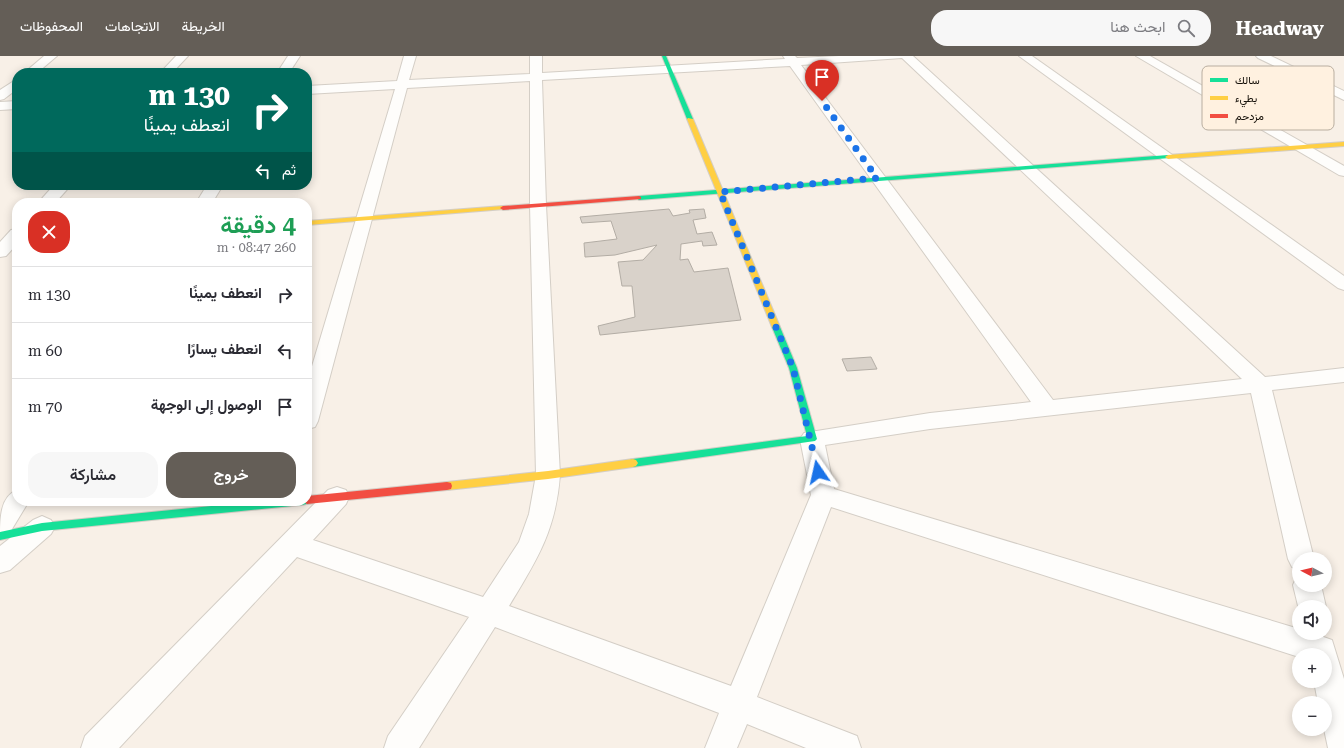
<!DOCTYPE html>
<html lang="ar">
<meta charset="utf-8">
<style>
:root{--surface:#fff;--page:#f7f7f7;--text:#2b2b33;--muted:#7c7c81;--line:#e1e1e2;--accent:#645e57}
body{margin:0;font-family:"Roboto Serif",Vazirmatn,serif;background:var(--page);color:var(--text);direction:rtl;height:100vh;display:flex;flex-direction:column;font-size:15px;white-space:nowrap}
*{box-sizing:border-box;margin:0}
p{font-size:13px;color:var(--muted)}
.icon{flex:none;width:22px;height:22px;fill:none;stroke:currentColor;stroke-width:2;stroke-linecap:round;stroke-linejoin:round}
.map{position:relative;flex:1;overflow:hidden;direction:ltr}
.drawer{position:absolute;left:12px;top:142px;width:300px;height:308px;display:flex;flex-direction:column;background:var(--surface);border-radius:16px;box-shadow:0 2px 10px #0003;direction:rtl}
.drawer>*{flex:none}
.top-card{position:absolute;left:12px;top:12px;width:300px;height:122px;border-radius:16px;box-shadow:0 2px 10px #0003;direction:rtl;background:#00695c;color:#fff;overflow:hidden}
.needle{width:26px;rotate:277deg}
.buttons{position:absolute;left:1292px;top:496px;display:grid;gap:8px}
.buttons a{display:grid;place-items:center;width:40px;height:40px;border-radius:50%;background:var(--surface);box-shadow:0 2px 10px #0003;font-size:20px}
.pin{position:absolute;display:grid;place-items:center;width:34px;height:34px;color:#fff;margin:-41px -17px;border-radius:50% 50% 50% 0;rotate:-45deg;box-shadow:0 0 4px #0007}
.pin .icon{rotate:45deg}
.me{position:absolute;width:44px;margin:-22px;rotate:349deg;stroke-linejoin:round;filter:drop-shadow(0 0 3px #0008)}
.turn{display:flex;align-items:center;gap:14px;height:84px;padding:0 16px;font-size:18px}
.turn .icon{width:52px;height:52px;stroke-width:2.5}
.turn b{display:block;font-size:28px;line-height:34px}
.then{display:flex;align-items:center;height:38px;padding:0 16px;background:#0003;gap:8px;font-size:15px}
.round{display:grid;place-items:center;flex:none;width:42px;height:42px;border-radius:16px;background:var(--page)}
.head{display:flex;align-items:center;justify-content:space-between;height:68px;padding:0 16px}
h1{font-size:24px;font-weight:600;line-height:30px;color:#1e9e55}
.button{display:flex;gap:8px;margin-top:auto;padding:8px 16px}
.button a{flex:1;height:46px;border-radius:16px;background:var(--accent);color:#fff;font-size:16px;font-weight:600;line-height:46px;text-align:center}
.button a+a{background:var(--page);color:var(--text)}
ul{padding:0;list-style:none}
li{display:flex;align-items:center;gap:12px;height:56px;padding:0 16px;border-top:1px solid var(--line)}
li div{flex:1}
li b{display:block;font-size:15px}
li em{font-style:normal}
header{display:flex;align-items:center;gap:24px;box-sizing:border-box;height:56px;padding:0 20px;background:var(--accent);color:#fff}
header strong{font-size:19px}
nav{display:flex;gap:22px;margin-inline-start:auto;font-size:14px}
.search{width:280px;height:36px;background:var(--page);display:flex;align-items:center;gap:10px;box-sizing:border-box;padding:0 14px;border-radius:16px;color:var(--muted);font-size:15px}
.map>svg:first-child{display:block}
.building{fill:#d9d2ca;stroke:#b3ada5}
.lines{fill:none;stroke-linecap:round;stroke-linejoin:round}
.street-casing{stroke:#d4cec6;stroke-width:2}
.fast-casing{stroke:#d4cec6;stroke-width:2}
.slow-casing{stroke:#d4cec6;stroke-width:2}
.jam-casing{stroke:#d4cec6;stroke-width:2}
.street{fill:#fefdfb;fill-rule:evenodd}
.fast{fill:#16e098;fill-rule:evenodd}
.slow{fill:#ffcf43;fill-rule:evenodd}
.jam{fill:#f24e42;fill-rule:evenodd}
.route{stroke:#1a73e8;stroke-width:7;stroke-dasharray:0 12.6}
.key{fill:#fff1e0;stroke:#b9aea0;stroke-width:1}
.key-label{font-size:11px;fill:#151009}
</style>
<header>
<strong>Headway</strong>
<div class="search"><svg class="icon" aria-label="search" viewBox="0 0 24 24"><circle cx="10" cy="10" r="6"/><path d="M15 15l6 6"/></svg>ابحث هنا</div>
<nav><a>الخريطة</a><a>الاتجاهات</a><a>المحفوظات</a></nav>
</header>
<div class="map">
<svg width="1344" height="692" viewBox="0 0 1344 692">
<rect width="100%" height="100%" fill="#f8f0e7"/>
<!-- building -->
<g class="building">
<polygon points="669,153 673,160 690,157 689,154 704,153 706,162 693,164 697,178 712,176 717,189 703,190 702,185 681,188 680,204 688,203 694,216 728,212 741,264 600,279 598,270 635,261 632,230 622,230 618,206 643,204 657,189 615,199 585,201 584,187 617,183 611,165 582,167 580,161"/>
<polygon points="871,301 877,313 847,315 842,303"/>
</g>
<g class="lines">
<defs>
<g id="street">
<polygon points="44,0 57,0 37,17 24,17"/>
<polygon points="176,0 188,0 172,17 160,17"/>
<polygon points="288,0 300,0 289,17 277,17"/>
<path d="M 404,0 L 416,0 L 409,24 L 530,18 L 530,0 L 542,0 L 542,17 L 785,3 L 783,0 L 795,0 L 797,2 L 839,0 L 913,0 L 1265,321 L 1344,312 L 1344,326 L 1272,334 L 1314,503 L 1299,503 L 1299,514 L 1292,511 L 1288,503 L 1251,337 L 930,373 L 825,389 L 834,433 L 1299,573 L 1299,577 L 1312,577 L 1332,584 L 1344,623 L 1344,692 L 1328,692 L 1324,673 L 1325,647 L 1318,647 L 1314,625 L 1325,625 L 1325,599 L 1299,599 L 1299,601 L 831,451 L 757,641 L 857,680 L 861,692 L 806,692 L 747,668 L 737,692 L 705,692 L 719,657 L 495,571 L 419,692 L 384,692 L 388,680 L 469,561 L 297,501 L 119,692 L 81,692 L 85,680 L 328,434 L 337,431 L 346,434 L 349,441 L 346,448 L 313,484 L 483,541 L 519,486 L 529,458 L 536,419 L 530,149 L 530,25 L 407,32 L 318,365 L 315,371 L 307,373 L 307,327 L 395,33 L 307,38 L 307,30 L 397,25 ZM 902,2 L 1242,323 L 1053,344 L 801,9 ZM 790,10 L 1031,346 L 930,357 L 804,377 L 800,383 L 811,439 L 731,630 L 509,550 C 537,504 556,474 560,419 L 546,149 L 542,24 Z"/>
<polygon points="1019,0 1032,0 1344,220 1344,234 1338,232"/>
<polygon points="1136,0 1150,0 1344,110 1344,120 1339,119"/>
<polygon points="1256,0 1271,0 1344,35 1344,44 1258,2"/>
<polygon points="17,23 17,33 4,43 0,44 0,34"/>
<polygon points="17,45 17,53 0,54 0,46"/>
<polygon points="54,129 71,129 55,147 38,147"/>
<polygon points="207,129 223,129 212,147 196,147"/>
<polygon points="17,173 17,188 6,200 0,201 0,186 11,174"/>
<path d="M 17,434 L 17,445 L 29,445 L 9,478 L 0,482 C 0,462 0,441 17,434 Z"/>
<polygon points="42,460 51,464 55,471 51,478 10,514 0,517 0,490 33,464"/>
<polygon points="1297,520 1299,520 1299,529 1321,529 1326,551 1325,554 1325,551 1299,551 1299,554 1293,529"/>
</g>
<g id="fast">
<polygon points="662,0 666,0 693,63 692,64 687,63"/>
<polygon points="1168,99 1171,101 1170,102 639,144 636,142 639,140"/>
<polygon points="776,268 780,271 797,312 817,383 815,385 633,411 630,410 628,407 630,404 633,403 807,380 789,312 772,271"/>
<polygon points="261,445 307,445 306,448 302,449 42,475 0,484 0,476 42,467"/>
</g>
<g id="slow">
<polygon points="688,62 693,63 780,271 779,273 776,274 772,271 687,63"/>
<polygon points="1344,86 1344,90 1168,103 1165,101 1168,99"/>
<polygon points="503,150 506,152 505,153 307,169 307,165"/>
<polygon points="633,403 636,404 638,407 636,410 633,411 548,423 447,434 443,433 442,430 443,427 447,426 548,415"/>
</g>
<g id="jam">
<polygon points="639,140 641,141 641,143 503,154 500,152 503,150"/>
<polygon points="447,426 451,427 452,430 451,433 447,434 307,448 302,445 307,445 307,440"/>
</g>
</defs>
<!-- street casing -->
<use href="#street" class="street-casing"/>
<!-- fast casing -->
<use href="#fast" class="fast-casing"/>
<!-- slow casing -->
<use href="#slow" class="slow-casing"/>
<!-- jam casing -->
<use href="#jam" class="jam-casing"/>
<!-- street -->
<use href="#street" class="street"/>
<!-- fast -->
<use href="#fast" class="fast"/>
<!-- slow -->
<use href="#slow" class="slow"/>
<!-- jam -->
<use href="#jam" class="jam"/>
</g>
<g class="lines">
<!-- route -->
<polyline class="route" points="818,416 793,312 720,136 877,122 822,45"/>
</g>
<!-- legend -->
<rect x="1202" y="10" width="132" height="64" rx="6" class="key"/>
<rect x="1210" y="22" width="18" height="4" fill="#16e098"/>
<rect x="1210" y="40" width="18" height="4" fill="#ffcf43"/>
<rect x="1210" y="58" width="18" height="4" fill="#f24e42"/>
<g class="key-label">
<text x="1235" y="28">سالك</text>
<text x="1235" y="46">بطيء</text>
<text x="1235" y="64">مزدحم</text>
</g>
</svg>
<div class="buttons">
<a><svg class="needle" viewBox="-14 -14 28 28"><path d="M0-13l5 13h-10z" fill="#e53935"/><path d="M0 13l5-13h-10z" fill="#7c7c81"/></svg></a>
<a><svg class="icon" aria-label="sound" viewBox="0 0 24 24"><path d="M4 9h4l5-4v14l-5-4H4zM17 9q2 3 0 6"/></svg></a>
<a>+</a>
<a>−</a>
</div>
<div class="pin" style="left:822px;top:45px;background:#d93025"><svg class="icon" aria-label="arrive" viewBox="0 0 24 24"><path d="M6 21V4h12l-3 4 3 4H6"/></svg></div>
<svg class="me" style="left:818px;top:416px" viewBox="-20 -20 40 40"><path d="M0-17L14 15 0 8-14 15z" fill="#1a73e8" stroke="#fff" stroke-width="4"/></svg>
<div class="top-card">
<div class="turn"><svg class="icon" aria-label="right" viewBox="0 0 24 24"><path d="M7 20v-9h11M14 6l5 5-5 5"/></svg><div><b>130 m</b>انعطف يمينًا</div></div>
<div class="then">ثم<svg class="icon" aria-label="left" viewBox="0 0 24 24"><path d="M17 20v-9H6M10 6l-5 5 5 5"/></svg></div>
</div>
<section class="drawer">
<div class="head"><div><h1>4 دقيقة</h1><p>260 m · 08:47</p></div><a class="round" style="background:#d93025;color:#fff"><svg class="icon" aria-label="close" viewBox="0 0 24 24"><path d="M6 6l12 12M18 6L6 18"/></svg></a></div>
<ul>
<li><svg class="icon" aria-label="right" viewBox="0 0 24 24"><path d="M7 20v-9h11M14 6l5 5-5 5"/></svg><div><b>انعطف يمينًا</b></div><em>130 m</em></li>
<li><svg class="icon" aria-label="left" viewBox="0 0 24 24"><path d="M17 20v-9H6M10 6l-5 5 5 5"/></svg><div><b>انعطف يسارًا</b></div><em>60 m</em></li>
<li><svg class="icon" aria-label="arrive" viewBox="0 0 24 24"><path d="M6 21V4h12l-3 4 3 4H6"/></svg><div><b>الوصول إلى الوجهة</b></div><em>70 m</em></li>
</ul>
<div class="button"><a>خروج</a><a>مشاركة</a></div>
</section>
</div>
